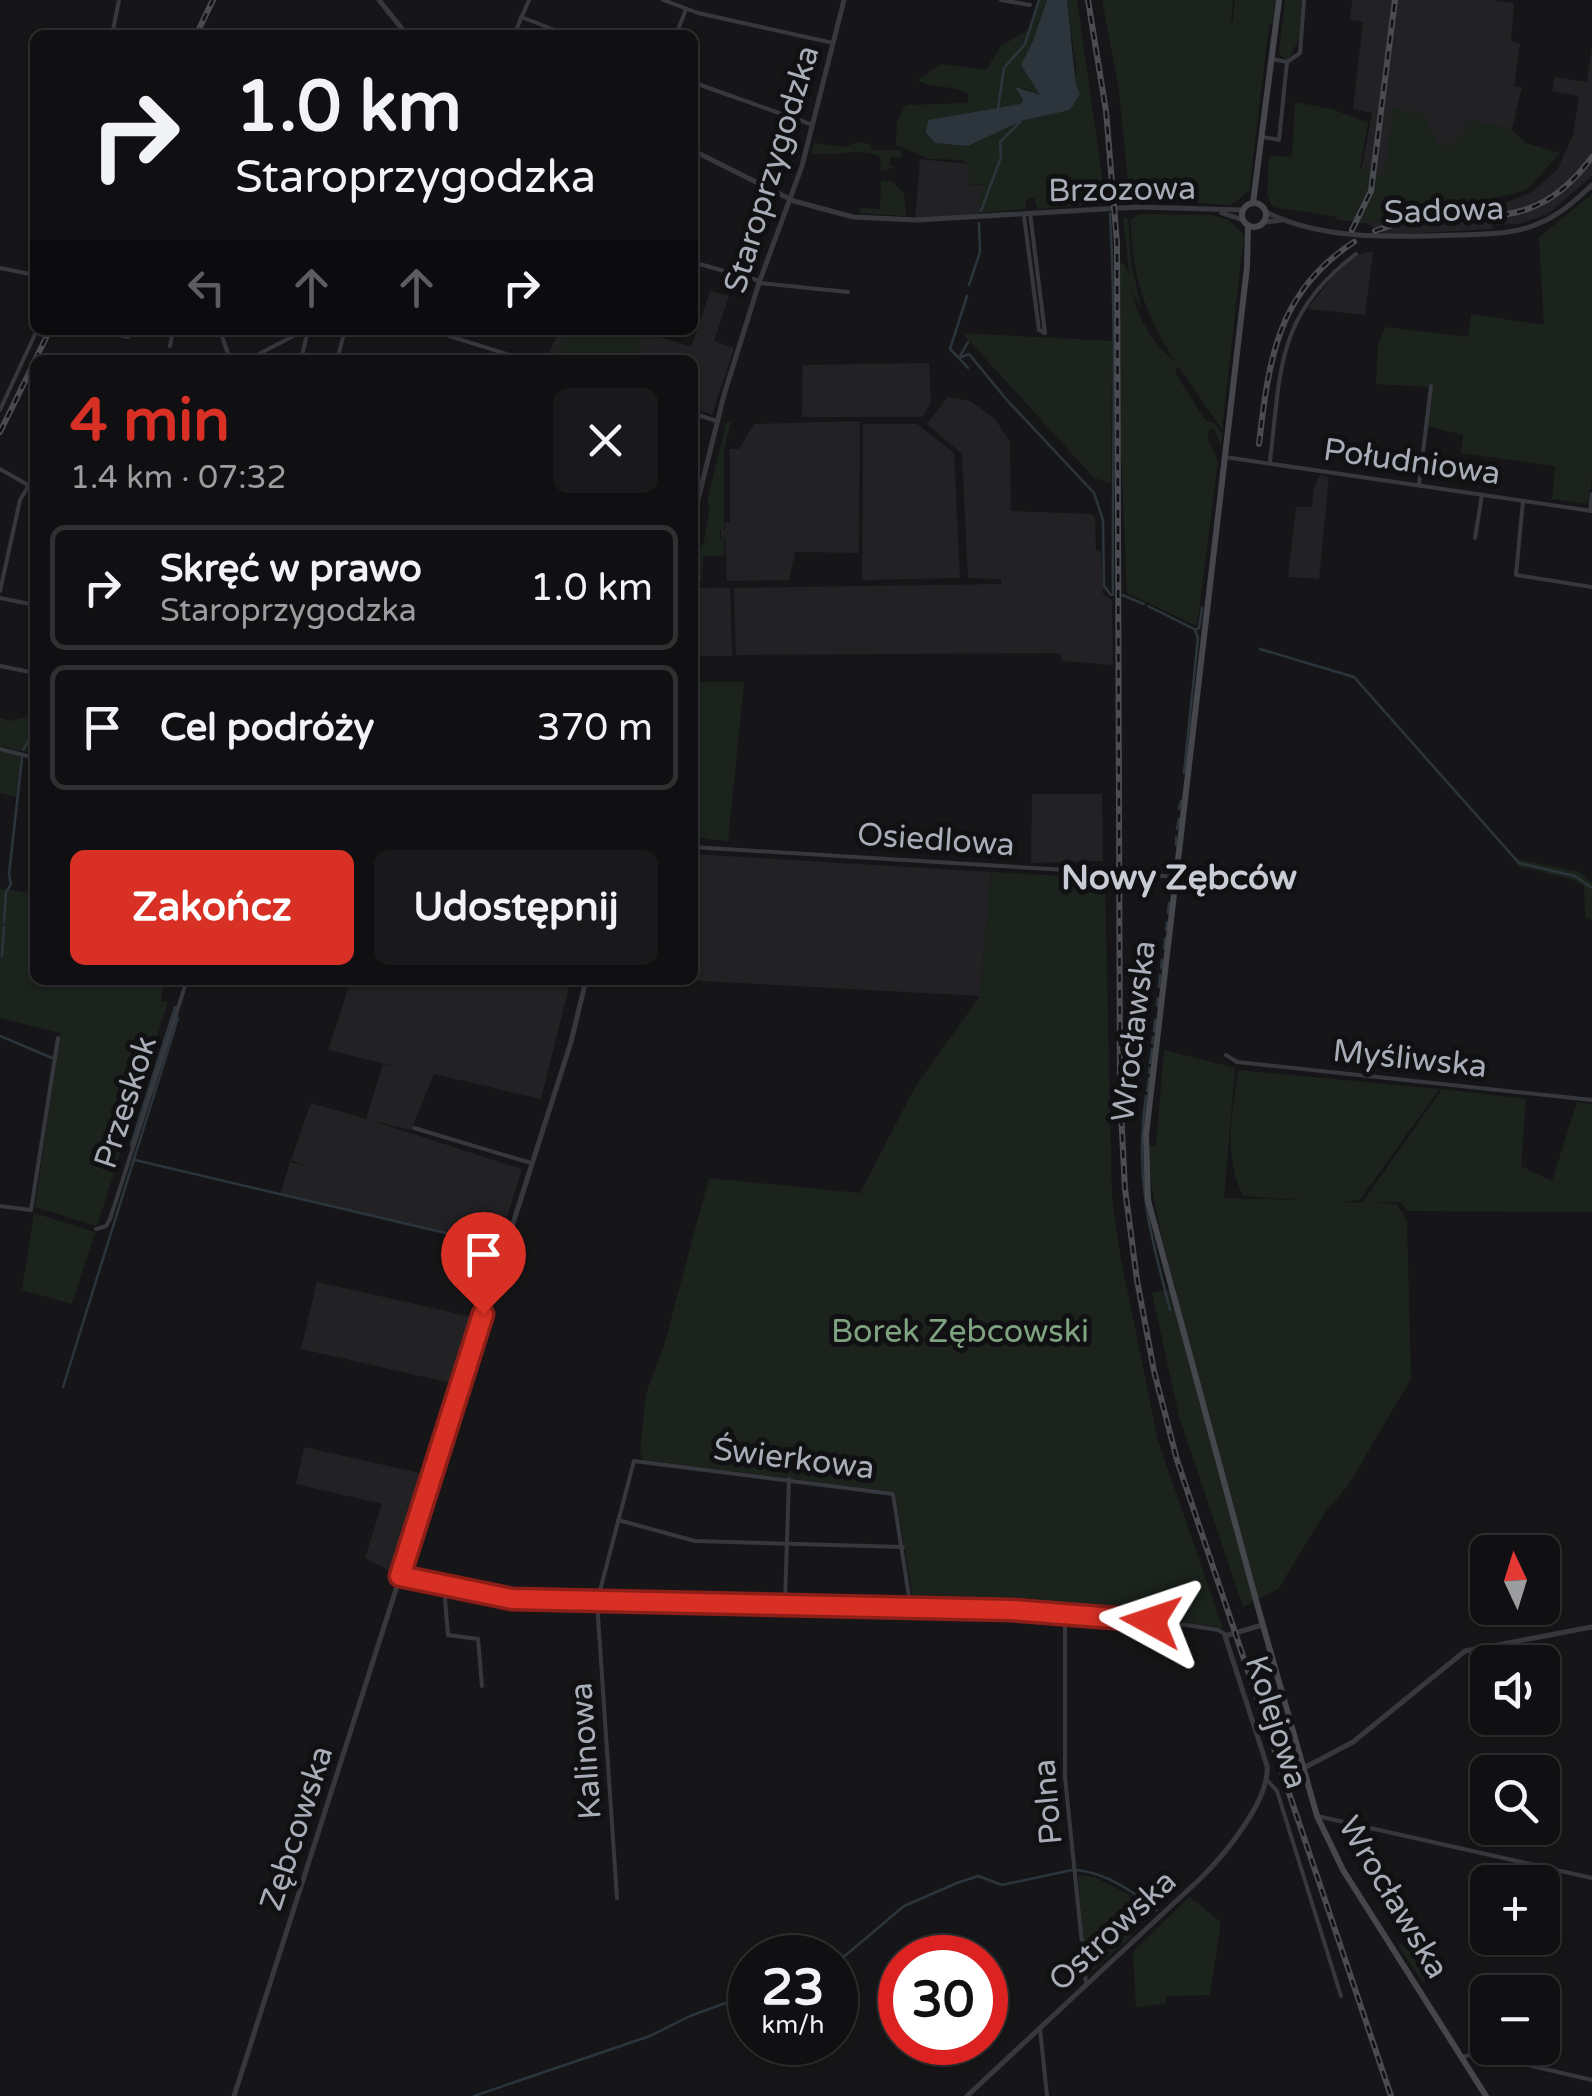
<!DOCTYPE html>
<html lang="pl">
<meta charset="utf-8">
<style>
:root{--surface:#101012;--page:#19191b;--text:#f1f3f6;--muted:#9c9d9f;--line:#303032;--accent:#d93025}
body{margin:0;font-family:"Varela Round",sans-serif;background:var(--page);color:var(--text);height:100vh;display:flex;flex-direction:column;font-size:38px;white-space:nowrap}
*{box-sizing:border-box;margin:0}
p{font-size:32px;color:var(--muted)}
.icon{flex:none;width:55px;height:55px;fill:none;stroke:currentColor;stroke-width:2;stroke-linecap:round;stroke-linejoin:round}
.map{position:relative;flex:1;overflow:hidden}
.side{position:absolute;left:30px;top:355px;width:668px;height:630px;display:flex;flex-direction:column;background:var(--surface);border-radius:15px;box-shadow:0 2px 8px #0004,0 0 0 2px var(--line)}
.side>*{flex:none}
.hud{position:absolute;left:30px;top:30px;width:668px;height:305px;border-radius:15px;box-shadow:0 2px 8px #0004,0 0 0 2px var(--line);background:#101012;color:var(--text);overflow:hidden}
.needle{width:65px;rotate:356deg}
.tools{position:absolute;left:1470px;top:1535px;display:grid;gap:20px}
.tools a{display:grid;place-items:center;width:90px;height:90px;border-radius:15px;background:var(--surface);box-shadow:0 2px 8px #0004,0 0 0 2px var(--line);font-size:50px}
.speed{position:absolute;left:728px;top:1935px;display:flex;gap:20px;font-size:50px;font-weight:700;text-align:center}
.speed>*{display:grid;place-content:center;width:130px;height:130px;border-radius:50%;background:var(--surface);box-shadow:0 2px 8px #0004,0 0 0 2px var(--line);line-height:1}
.speed small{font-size:25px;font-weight:400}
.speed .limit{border:15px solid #d22;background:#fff;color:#111}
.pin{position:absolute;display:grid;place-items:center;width:85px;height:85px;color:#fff;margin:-102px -42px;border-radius:50% 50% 50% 0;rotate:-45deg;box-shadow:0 0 10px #0007}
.pin .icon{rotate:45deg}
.me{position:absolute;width:110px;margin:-55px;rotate:275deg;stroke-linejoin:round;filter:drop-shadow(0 0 8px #0008)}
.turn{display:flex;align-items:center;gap:35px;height:210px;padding:0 40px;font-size:45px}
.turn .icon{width:130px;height:130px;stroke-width:2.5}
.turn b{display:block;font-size:70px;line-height:85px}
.lanes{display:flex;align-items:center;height:95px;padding:0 40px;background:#0003;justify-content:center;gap:50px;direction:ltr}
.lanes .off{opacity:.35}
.round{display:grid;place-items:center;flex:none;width:105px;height:105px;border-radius:15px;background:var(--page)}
.summary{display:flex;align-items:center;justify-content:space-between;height:170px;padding:0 40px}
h1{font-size:60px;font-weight:700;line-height:75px;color:var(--accent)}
.primary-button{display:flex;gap:20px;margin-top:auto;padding:20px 40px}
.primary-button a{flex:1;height:115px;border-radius:15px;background:var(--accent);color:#fff;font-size:40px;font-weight:700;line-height:115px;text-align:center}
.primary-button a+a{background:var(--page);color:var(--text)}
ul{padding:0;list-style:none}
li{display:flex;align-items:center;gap:30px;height:125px;margin:0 20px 15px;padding:0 20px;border:5px solid var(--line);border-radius:15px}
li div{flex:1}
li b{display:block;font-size:38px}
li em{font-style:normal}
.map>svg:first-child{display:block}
.built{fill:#222225}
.green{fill:#1c231d}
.water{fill:#2c353c}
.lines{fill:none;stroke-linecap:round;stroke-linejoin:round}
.stream{stroke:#2c353c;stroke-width:2.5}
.minor{stroke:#37383d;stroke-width:4}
.tertiary{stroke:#37383d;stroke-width:5}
.secondary{stroke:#45474d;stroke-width:6}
.rail-casing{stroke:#4a4c52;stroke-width:6}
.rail{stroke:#111113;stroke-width:2.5;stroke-dasharray:8;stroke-linecap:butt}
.minor-bridge{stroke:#37383d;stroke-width:4}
.route-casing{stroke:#8d1f18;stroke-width:25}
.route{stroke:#d93025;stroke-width:18}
.labels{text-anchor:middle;stroke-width:10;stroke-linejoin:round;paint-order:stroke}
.street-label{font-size:32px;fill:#a8adb8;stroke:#111113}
.park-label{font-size:32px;fill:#7fa381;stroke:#111113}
.neighbourhood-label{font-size:35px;font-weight:bold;fill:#c9ccd4;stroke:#111113}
</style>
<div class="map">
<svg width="1592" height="2096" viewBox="0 0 1592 2096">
<rect width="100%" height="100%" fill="#161618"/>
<!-- built -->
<g class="built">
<polygon points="1352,0 1490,0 1514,3 1511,41 1520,44 1514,86 1522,87 1497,192 1492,195 1493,229 1387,235 1368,224 1336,219 1362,167 1372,113 1353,109 1363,22 1350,20"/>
<polygon points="1592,46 1592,176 1548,214 1519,224 1496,225 1495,207 1532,192 1557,170 1573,135 1579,96 1552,91 1554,77 1587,82"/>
<polygon points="920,159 967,164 970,186 988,184 978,215 915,219"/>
<polygon points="1373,251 1365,315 1307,309 1335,274 1357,255"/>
<polygon points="710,291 729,296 714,341 734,348 712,415 693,408 692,360 546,360 559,330 640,330 691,347"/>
<polygon points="929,363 931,403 922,417 802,417 803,365"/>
<polygon points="948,397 970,401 995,419 1010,442 1011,511 1091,514 1095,518 1096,550 1101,552 1103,594 1112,600 1113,665 1062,661 1060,653 736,655 734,588 1001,584 1001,579 968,578 962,454 927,424"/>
<polygon points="860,421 859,553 795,552 789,580 727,581 725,538 721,537 721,530 725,530 725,523 730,522 730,449 739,449 754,424"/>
<polygon points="863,424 917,424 954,453 960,578 862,580"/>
<polygon points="1320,475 1329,477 1319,579 1288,577 1296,507 1312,507 1314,488"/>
<polygon points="692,588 730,588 732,656 693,656"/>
<polygon points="1032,794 1102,794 1103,861 1031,863"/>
<polygon points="693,854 991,872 980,996 684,980 692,980"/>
<polygon points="351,980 571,980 541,1099 434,1074 411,1130 370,1120 522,1169 507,1217 492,1213 510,1219 500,1245 280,1194 290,1162 308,1167 291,1160 311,1103 366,1119 383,1064 403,1068 328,1050"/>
<polygon points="317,1282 477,1318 456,1384 301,1349"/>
<polygon points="304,1447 428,1475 396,1574 365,1558 382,1504 296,1484"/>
</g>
<!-- green -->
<g class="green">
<path d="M 1038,0 L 1047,0 L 1033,41 L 1021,65 L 1038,87 L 1040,96 L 1023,88 L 1021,104 L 936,143 L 968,146 L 1021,121 L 1070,110 L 1076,69 L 1067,0 L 1077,0 L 1106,203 L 1037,209 L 1034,198 L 1027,198 L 1025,209 L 979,213 L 981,205 L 977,203 L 983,185 L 989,184 L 970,185 L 967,163 L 962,160 L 930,159 L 896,145 L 897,120 L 906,105 L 968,103 L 968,94 C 955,84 932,90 918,80 L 941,64 L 986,70 L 1001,46 L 1031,28 Z"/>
<polygon points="1102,0 1233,0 1231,21 1233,22 1235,0 1275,0 1272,24 1269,25 1249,191 1231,205 1130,198 1118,85"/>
<polygon points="1285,0 1301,0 1299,38 1288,61 1279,53"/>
<polygon points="1295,102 1332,109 1368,123 1360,168 1384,175 1393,108 1424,115 1437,143 1453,146 1470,121 1508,127 1526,143 1560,153 1528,189 1475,205 1370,222 1273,207 1267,196 1269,156 1292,157"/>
<path d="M 859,142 L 870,144 L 873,150 L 901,150 L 901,157 L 891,157 L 889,165 L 894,168 L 880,171 L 881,157 C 859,146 835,158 812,153 L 814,143 L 844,147 Z"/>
<polygon points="881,181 891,181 904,193 906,216 858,213 861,208 880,209"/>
<polygon points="1592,194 1592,476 1588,504 1552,499 1555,466 1461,453 1463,435 1427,426 1431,387 1376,384 1378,346 1385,327 1468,337 1471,314 1544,325 1539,237"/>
<path d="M 1139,214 L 1211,215 L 1229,220 L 1244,235 L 1222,429 L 1178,366 L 1175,373 L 1206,421 L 1214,423 L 1223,434 L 1220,445 L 1214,428 L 1208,431 L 1208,439 L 1218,461 L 1197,626 L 1127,593 L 1120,430 L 1120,263 L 1124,264 L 1129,274 L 1123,216 L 1128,219 L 1131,262 L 1142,312 L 1132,290 C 1136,319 1158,349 1175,361 C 1145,313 1132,278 1131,220 Z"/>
<polygon points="566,330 621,330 644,337 636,360 569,360 557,356"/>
<polygon points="962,333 1112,341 1111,483 1094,478"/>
<polygon points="731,422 724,450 724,529 720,530 720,538 724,538 724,556 703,556 702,581 693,582 695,548 703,545 710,508 707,502 726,423"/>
<polygon points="744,682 728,841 693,837 693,682"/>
<polygon points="35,714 35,754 0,746 0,718 10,721"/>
<polygon points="0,750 21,755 17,797 0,793"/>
<polygon points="1517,859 1579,872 1592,883 1592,920 1585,917 1584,886 1574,880 1517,866"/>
<polygon points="991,872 1100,878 1105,884 1112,1198 1120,1254 1158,1441 1223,1628 1071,1605 1064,1609 914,1604 895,1492 644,1460 640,1453 646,1393 663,1349 709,1178 860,1193 915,1087 980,996"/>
<polygon points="0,889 35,893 35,980 165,980 161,1001 168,1002 97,1226 35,1207 60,1033 0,1018"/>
<path d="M 1164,1050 L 1235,1068 L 1224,1198 L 1301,1200 L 1243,1196 C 1222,1151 1233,1118 1238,1070 L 1439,1089 L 1360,1200 L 1343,1202 L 1362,1203 L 1442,1089 L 1526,1099 L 1521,1166 L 1552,1181 L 1577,1102 L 1592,1104 L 1592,1212 L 1408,1211 L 1400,1202 L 1371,1202 L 1397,1204 L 1407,1221 L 1411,1379 L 1349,1484 L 1326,1511 L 1278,1589 L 1243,1607 L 1179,1416 L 1152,1293 L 1176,1289 C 1163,1243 1149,1194 1149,1146 L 1156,1145 Z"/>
<polygon points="34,1213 95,1232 72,1304 22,1290"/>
<polygon points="1078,1875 1094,1877 1130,1895 1132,1936 1088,1975 1085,1973"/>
<polygon points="1189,1897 1221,1922 1210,1995 1167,1996 1166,2003 1136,2008 1133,1952"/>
<polygon points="1400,1944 1420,1949 1422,1957 1434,1963 1438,1971 1423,1982 1398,1946"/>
</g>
<!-- water -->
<polygon class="water" points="1047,0 1067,0 1076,86 1080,94 1070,110 1021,121 968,146 935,143 926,133 928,120 1021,104 1023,100 1015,87 1040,95 1021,65 1033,41"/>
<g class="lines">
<!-- stream -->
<g class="stream">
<polyline points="998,108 1004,68 1025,44 1039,0"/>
<polyline points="981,211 1001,157 1000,142 1020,122"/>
<path d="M 1110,214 C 1117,341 1112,468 1113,595"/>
<polyline points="969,285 980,252 979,223"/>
<polyline points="967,296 950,349 959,358 969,354 1006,399 1094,493 1103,520 1104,586 1111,595"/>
<polyline points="968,368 959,358 968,342"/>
<polyline points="1122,595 1144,604"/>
<polyline points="1148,606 1196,630"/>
<polyline points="1260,649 1354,677 1519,863 1575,876 1592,888"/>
<polyline points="23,750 35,730"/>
<polyline points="1184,773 1198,638 1195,630 1199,628 1202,608"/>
<polyline points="1179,809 1181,801"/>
<polyline points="1177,829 1179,819"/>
<polyline points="1176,845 1176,837"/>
<polyline points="1170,894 1171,886"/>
<polyline points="1168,913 1169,903"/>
<polyline points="4,922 6,892 11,884 9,874 22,758"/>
<polyline points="1166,930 1167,922"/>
<polyline points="1164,948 1165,938"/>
<polyline points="2,956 4,927"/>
<polyline points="1161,968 1162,960"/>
<polyline points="1159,987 1160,975"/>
<polyline points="1157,1006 1158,998"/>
<polyline points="1154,1031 1155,1020"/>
<polyline points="0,1036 52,1058"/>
<polyline points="1152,1043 1153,1037"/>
<polyline points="1150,1063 1152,1049"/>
<polyline points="1149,1073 1150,1068"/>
<polyline points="1147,1091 1149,1078"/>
<path d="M 1146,1096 C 1134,1179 1150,1231 1170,1310"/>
<polyline points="131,1145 175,1007"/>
<polyline points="135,1160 501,1246"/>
<polyline points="63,1387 178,1018"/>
<path d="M 1077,1870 C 1107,1873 1133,1892 1157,1910"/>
<polyline points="835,1959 846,1955 904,1906 957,1883 978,1876 1002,1885 1072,1870"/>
<polyline points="474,2096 650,2036 690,2016 750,1994"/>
</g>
<!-- minor -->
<g class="minor">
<polyline points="663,0 698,13 833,43"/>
<polyline points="1001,0 1030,5"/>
<polyline points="521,17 568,35"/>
<polyline points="112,35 119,0"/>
<polyline points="514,35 529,0"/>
<polyline points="676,35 686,9"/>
<polyline points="1287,62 1300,53 1304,0"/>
<polyline points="692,82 810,124"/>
<polyline points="1263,137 1279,140 1287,62 1272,59"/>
<polyline points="1024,216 1039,330 1045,333 1030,213"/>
<polyline points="692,262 760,281"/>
<polyline points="0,268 35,275"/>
<polyline points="759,283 848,292"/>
<polyline points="220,330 230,360"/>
<polyline points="430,330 526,360"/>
<polyline points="119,335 128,337 129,330"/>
<polyline points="170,346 173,330"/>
<polyline points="247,360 305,330"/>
<polyline points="301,360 308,330"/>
<polyline points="337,360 345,330"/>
<polyline points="0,410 37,330"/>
<polyline points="692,413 717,421"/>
<polyline points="1225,457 1592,511"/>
<path d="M 1270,461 C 1281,370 1276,314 1356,254"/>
<polyline points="0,469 35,489"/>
<polyline points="1419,485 1431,386"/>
<polyline points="1523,501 1516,575 1592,587"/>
<polyline points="1590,511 1592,494"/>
<polyline points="1475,538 1482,495"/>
<polyline points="0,591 20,500 35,475"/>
<polyline points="0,598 35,605"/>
<polyline points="0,666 35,673"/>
<polyline points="0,749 35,758"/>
<polyline points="692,847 1099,872"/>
<polyline points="1128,872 1173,877"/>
<polyline points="1226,1055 1237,1062 1592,1100"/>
<polyline points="414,1128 531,1163"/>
<polyline points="0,1206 31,1210 58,1038"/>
<polyline points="96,1229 106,1226 110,1219 187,980"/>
<polyline points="618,1520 695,1541 903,1547"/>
<polyline points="399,1576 512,1599 1011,1610 1187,1625 1218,1630 1225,1634"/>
<polyline points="444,1586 448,1635 478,1639 482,1686"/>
<polyline points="785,1601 789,1479"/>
<polyline points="1065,1614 1065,1777 1086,1983"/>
<polyline points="1268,1781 1277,1791 1341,1996"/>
<polyline points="1317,1816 1592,1878"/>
<polyline points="617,1898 597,1602 634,1461 893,1494 911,1609"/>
<polyline points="1040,2028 1047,2096"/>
<polyline points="1462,2057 1476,2053 1592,2080"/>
</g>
<!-- tertiary -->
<g class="tertiary">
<polyline points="379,0 407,35"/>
<polyline points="692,150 794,201 853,217 917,220 1137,207 1243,210"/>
<path d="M 1266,212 C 1322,241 1397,237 1458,235 C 1484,234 1511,235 1535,225 C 1557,217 1575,201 1592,185"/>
<polyline points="1222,213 1243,220"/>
<polyline points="1265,222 1282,220"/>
<polyline points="692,524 724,395 759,283 802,166 844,0"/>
<polyline points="1302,1769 1353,1742 1465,1651 1592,1627"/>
<polyline points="234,2096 571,1042 586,980"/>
<path d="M 967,2096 L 1201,1878 C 1225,1854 1270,1800 1267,1766 L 1225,1636 L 1262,1625"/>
</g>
<!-- secondary -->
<g class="secondary">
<circle cx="1254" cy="215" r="12"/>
<polyline points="1253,203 1279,0"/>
<polyline points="1248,226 1247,267 1146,1135 1148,1200 1257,1604 1317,1816 1343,1870 1486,2096"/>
</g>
<defs>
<g id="rail">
<polyline points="1088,0 1106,111 1117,243 1120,1093 1125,1189 1137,1280 1154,1371 1177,1460 1391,2096"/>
<polyline points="196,35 213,0"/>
<polyline points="1352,230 1371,191 1395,0"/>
<path d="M 1375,231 C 1461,197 1524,250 1592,157"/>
<polyline points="35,360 50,330"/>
<polyline points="0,432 35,361"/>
<path d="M 1259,444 C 1269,359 1277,292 1354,242"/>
</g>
</defs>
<!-- rail casing -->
<use href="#rail" class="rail-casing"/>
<!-- rail -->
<use href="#rail" class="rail"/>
<!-- minor-bridge -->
<polyline class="minor-bridge" points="1099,872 1128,872"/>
</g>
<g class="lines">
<defs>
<polyline id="route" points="483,1314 400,1576 512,1599 1011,1610 1151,1621"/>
</defs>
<!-- route casing -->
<use href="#route" class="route-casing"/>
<!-- route -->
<use href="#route" class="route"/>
</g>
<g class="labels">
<!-- street labels -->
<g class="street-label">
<text transform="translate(771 169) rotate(-73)" y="11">Staroprzygodzka</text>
<text transform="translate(1122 189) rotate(-1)" y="11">Brzozowa</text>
<text transform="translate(1444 210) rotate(-2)" y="11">Sadowa</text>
<text transform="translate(1412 461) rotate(8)" y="11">Południowa</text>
<text transform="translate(936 839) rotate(4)" y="11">Osiedlowa</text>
<text transform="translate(1133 1031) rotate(-83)" y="11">Wrocławska</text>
<text transform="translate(1410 1058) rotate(6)" y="11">Myśliwska</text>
<text transform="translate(125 1102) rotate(-72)" y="11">Przeskok</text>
<text transform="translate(794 1458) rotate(7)" y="11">Świerkowa</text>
<text transform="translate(1277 1722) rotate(72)" y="11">Kolejowa</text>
<text transform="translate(585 1751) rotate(-94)" y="11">Kalinowa</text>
<text transform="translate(1047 1802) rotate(-95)" y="11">Polna</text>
<text transform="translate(296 1828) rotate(-72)" y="11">Zębcowska</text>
<text transform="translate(1394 1897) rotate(59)" y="11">Wrocławska</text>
<text transform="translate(1112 1930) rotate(-43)" y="11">Ostrowska</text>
</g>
<!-- park labels -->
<g class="park-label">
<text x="960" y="1342">Borek Zębcowski</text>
</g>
<!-- neighbourhood labels -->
<g class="neighbourhood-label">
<text x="1179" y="889">Nowy Zębców</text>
</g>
</g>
</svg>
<div class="tools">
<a><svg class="needle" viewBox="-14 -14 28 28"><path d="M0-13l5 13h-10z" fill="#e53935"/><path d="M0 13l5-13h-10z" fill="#9c9d9f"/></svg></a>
<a><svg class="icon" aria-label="sound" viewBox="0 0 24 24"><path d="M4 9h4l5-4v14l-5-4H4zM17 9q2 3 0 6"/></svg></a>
<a><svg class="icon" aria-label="search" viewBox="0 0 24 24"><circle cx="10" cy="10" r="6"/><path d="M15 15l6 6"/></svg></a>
<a>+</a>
<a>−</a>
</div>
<div class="speed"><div>23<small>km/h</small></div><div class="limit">30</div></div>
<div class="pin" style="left:483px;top:1314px;background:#d93025"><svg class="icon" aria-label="arrive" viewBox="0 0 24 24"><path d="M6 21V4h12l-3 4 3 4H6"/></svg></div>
<svg class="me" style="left:1151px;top:1621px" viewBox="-20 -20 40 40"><path d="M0-17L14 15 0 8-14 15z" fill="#d93025" stroke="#fff" stroke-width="4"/></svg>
<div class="hud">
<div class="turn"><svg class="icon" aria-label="right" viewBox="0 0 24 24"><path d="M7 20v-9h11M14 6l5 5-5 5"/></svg><div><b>1.0 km</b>Staroprzygodzka</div></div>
<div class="lanes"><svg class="icon off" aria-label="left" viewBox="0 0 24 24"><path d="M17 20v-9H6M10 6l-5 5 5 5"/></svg><svg class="icon off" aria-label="ahead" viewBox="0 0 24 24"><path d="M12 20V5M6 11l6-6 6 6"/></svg><svg class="icon off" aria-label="ahead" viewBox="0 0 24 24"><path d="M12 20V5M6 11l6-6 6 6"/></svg><svg class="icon" aria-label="right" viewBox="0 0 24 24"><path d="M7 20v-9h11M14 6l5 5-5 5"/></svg></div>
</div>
<section class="side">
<div class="summary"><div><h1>4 min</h1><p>1.4 km · 07:32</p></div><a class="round"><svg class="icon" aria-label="close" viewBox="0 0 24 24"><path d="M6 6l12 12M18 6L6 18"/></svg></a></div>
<ul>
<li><svg class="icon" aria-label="right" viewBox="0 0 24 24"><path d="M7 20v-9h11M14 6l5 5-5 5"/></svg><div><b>Skręć w prawo</b><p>Staroprzygodzka</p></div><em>1.0 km</em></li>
<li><svg class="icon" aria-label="arrive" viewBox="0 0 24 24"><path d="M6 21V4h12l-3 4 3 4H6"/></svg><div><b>Cel podróży</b></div><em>370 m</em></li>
</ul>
<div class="primary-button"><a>Zakończ</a><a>Udostępnij</a></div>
</section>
</div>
